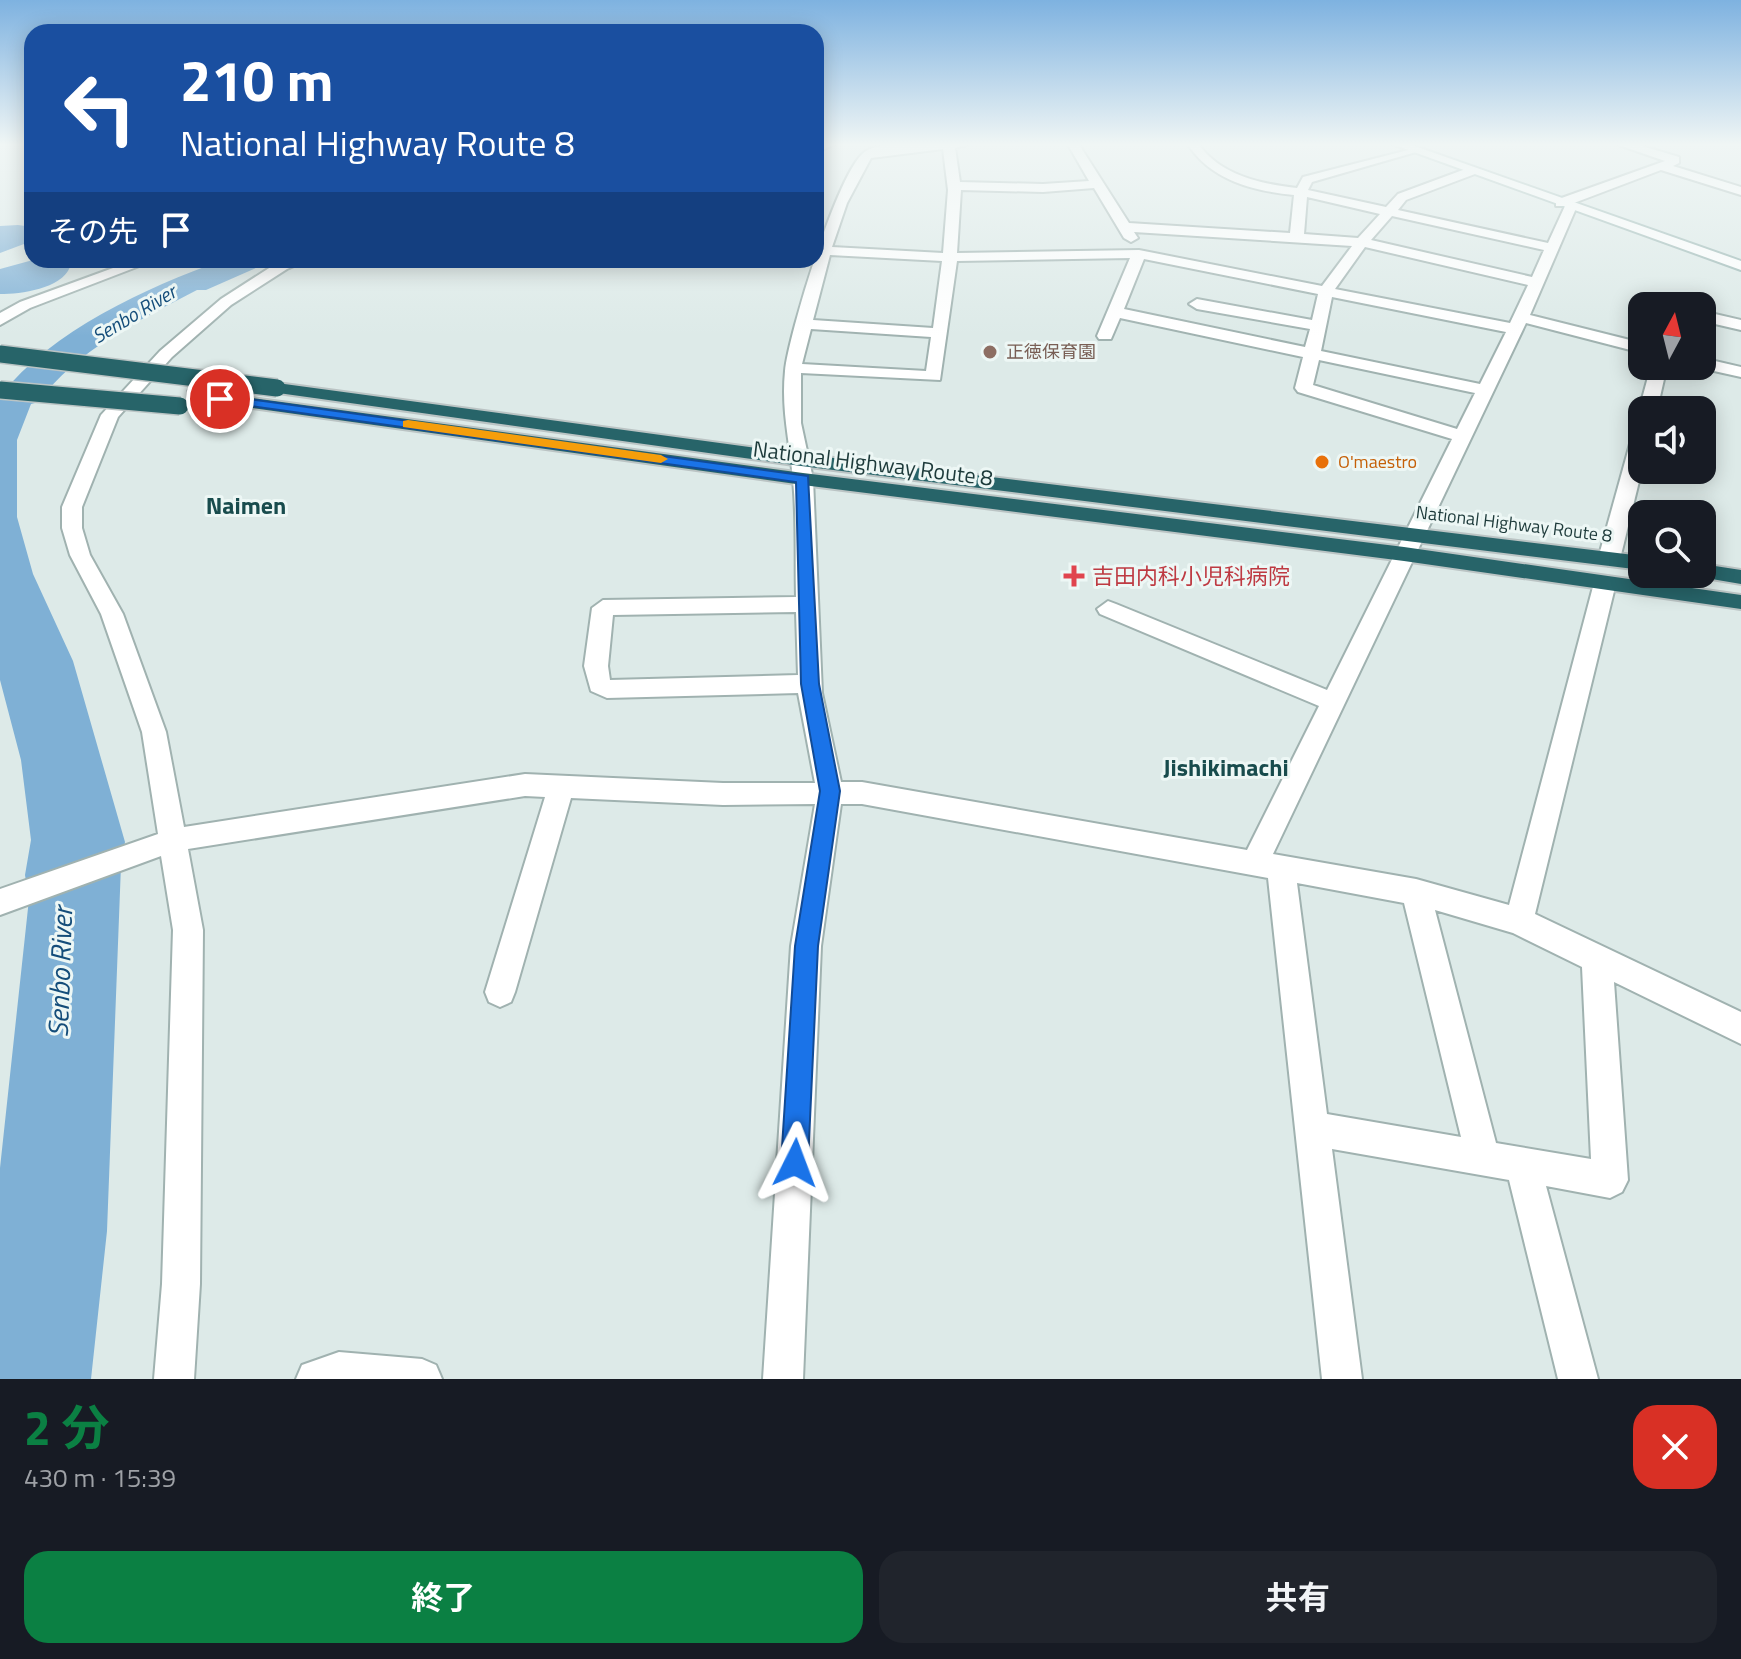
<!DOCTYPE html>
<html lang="ja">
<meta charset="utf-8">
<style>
:root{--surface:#171b24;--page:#20242c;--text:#f1f3f6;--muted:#9ea1a6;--accent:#0b8043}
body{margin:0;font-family:"Titillium Web","Noto Sans JP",sans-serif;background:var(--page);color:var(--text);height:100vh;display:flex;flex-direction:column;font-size:30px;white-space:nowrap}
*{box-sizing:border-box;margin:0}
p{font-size:26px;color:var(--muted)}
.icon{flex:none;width:44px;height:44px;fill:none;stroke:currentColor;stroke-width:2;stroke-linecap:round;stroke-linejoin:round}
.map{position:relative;height:1379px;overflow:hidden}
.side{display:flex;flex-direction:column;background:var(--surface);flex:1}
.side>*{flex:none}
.top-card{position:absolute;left:24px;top:24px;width:800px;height:244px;border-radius:24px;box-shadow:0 4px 20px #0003;background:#1a4fa0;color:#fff;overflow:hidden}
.needle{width:52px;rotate:7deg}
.controls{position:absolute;left:1628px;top:292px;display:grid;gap:16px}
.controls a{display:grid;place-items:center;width:88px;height:88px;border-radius:16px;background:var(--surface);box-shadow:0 4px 20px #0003;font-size:40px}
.pin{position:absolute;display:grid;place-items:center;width:68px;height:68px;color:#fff;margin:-34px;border:4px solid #fff;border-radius:50%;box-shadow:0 2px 8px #0007}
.me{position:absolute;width:88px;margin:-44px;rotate:3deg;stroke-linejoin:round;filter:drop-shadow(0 0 6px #0008)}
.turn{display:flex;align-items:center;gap:28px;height:168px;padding:0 24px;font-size:36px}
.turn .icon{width:104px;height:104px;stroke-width:2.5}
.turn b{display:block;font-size:56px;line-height:68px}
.then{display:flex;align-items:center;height:76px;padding:0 24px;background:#0003;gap:16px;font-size:30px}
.round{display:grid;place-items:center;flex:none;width:84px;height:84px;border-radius:24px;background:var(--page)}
.summary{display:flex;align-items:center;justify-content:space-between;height:136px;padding:0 24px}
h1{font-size:48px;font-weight:700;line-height:60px;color:var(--accent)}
.primary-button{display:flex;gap:16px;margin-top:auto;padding:16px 24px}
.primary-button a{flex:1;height:92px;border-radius:24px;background:var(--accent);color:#fff;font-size:32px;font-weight:700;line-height:92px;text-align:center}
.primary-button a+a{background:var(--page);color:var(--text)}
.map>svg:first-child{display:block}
.water{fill:#7fb0d5}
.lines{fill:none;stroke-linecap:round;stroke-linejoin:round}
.street-casing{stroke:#a0b2b0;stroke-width:4}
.secondary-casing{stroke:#9bb7b4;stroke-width:4}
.highway-casing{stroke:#bbc4c4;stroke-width:4}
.street{fill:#fff;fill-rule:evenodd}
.secondary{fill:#fff;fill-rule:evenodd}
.highway{fill:#276469;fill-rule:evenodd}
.highway-bridge-casing{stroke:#bbc4c4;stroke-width:20;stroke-linecap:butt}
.highway-bridge{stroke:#276469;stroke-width:17}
.route{fill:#1a73e8;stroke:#114b97;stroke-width:2}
.slow{fill:#f59e0b}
.education-dot{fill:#8d6e63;stroke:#edf7f5;stroke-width:3}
.food-dot{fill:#e8710a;stroke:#edf7f5;stroke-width:3}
.health-dot{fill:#e0444e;stroke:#edf7f5;stroke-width:3}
.labels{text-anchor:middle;stroke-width:6;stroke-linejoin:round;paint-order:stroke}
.far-education-label{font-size:18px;fill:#785e54;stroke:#edf7f5;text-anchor:start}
.far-food-label{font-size:18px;fill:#c56008;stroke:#edf7f5;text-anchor:start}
.far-street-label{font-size:18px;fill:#1d3a3a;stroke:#edf7f5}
.far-water-label{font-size:20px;font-style:italic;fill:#144d7a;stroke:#edf7f5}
.street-label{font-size:22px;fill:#1d3a3a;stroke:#edf7f5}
.health-label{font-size:22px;fill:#be3a42;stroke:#edf7f5;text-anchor:start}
.neighbourhood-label{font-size:24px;font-weight:bold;fill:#184c4d;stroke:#edf7f5}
.near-water-label{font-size:28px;font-style:italic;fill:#144d7a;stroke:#edf7f5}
</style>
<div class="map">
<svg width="1741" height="1379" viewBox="0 0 1741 1379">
<rect width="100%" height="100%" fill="#ddeae8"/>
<!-- water -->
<g class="water">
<polygon points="18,225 32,227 32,241 0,253 0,226"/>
<path d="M 33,260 L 59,260 L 70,267 C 61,289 21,294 0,294 L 0,269 Z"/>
<path d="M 223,260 L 274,260 L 206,290 L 197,290 C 144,318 74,351 39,402 L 31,404 L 17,440 L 17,517 L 33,574 L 73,661 L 125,842 L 121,865 L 107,1231 L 91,1379 L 0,1379 L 0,1168 L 29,899 L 25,875 L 31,840 L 21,760 L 0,680 L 0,396 C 53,330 145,288 223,260 Z"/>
</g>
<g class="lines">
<defs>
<g id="street">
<polygon points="821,143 837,143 816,153 816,146"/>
<path d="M 927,143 L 973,143 L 955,148 L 960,182 L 1043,184 L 1089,181 L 1067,143 L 1078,143 L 1129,223 L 1290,233 L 1294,195 C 1253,191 1210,180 1187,143 L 1198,143 C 1219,175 1261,184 1297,188 L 1303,177 L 1416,148 L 1416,152 L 1312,182 L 1308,190 L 1386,207 L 1398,194 L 1471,167 L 1477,171 L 1475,174 L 1406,200 L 1398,210 L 1548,243 L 1565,206 L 1556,206 L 1556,200 L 1665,161 L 1613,143 L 1632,143 L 1679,157 L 1679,163 L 1673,166 L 1741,187 L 1741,195 L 1661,170 L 1574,203 L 1577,206 L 1530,315 L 1642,343 L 1642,353 L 1526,323 L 1273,854 L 1416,879 L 1509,905 L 1594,583 L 1605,576 L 1613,578 L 1616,583 L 1535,914 L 1741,1012 L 1741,1044 L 1614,982 L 1628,1180 L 1622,1192 L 1610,1198 L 1546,1186 L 1598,1379 L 1558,1379 L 1509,1180 L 1332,1149 L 1362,1379 L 1322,1379 L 1268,878 L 862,804 L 841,804 L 821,946 L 803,1379 L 763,1379 L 791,946 L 815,804 L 723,805 L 571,798 L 515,992 L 511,1002 L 500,1007 L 489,1002 L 485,992 L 545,797 L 525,796 L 188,849 L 203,930 L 200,1284 L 194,1379 L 154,1379 L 162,1284 L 173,930 L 161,856 L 0,915 L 0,889 L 158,834 L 142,732 L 101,614 L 70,555 L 62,528 L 62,507 L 101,415 L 160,351 L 221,299 L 277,263 L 308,260 L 287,269 L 231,305 L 172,357 L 118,417 L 82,507 L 82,528 L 90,555 L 123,614 L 166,732 L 184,827 L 525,774 L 723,783 L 815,783 L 798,693 L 607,698 L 591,691 L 584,666 L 592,608 L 603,600 L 796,597 C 795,558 797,519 793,480 C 790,442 781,411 785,371 C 788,337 839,166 866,151 C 881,142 909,145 927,143 ZM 943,149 L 948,190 L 943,253 L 832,247 L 847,203 L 871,158 ZM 1094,188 L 1124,238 L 1131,242 L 1138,238 L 1134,232 L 1352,246 L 1322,286 L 1139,250 L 957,253 L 961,190 L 1043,192 ZM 1307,197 L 1380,214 L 1358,238 L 1304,234 ZM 1392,216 L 1544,250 L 1532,277 L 1371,240 ZM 1365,247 L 1528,285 L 1510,323 L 1335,289 ZM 830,255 L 942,261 L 933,328 L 813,320 ZM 1130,258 L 1097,336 L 1099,339 L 1111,339 L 1120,318 L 1303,357 L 1295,388 L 1298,392 L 1452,439 L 1327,690 L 1116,604 L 1108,601 L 1097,609 L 1100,614 L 1319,706 L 1247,850 L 862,782 L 841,782 L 822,693 L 813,479 L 801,423 L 801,373 L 940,380 L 957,261 ZM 1144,259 L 1318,294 L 1312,320 L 1197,299 L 1189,304 L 1197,309 L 1310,329 L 1305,347 L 1124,309 ZM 1332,297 L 1506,332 L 1480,384 L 1321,351 ZM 811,329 L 931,337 L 926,371 L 802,364 ZM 1319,360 L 1475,393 L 1457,429 L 1313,385 ZM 796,612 L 798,675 L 610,680 L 608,666 L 613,615 ZM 1297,883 L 1404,903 L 1461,1137 L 1327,1114 ZM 1435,910 L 1513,933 L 1582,967 L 1591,1159 L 1496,1143 Z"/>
<polygon points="135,260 155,260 30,308 0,325 0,313 20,302"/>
<polygon points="1702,311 1741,320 1741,330 1702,321"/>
<polygon points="1702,358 1741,367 1741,377 1696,367 1702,366"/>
<polygon points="1651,366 1667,366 1657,410 1642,410 1642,414 1639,410"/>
<polygon points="1642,428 1642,469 1620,559 1609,566 1598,559 1633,433"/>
<polygon points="339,1352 422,1359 436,1365 442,1379 296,1379 302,1365"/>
</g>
<polygon id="secondary" points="1389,143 1406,143 1741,261 1741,270"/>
<g id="highway">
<polygon points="277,383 801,454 1642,556 1642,570 801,466 271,392 268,388"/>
<polygon points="194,390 803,473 1404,547 1741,595 1741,609 1404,561 803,485 188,399 188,391"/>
<polygon points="1702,564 1741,570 1741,584 1694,576 1702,574"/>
</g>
</defs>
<!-- street casing -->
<use href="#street" class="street-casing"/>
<!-- secondary casing -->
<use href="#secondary" class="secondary-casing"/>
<!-- highway casing -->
<use href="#highway" class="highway-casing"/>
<!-- street -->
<use href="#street" class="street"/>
<!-- secondary -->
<use href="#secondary" class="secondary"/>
<!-- highway -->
<use href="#highway" class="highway"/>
<defs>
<g id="highway-bridge">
<polyline points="0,354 277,388"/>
<polyline points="0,390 180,406"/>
</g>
</defs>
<!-- highway-bridge casing -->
<use href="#highway-bridge" class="highway-bridge-casing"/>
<!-- highway-bridge -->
<use href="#highway-bridge" class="highway-bridge"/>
</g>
<!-- sky -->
<linearGradient id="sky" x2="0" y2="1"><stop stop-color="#7eb2e0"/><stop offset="0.43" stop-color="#f0f6f5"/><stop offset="1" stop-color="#f0f6f5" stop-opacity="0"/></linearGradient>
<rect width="1741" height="336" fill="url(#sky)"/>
<!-- route -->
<polygon class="route" points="220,395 808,476 819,684 840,791 818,946 808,1163 804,1172 795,1176 785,1172 781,1163 795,946 820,791 801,684 796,482 215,401 215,396"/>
<!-- slow -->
<polygon class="slow" points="408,420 661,455 668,459 661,463 403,427 403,421"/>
<!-- markers -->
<circle class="education-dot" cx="990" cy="352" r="8"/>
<circle class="food-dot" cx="1322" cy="462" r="8"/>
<path class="health-dot" d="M1070 564h8v8h8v8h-8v8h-8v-8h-8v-8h8z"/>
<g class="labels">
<!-- far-education labels -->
<g class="far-education-label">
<text x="1006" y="358">正徳保育園</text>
</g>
<!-- far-food labels -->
<g class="far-food-label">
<text x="1338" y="468">O'maestro</text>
</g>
<!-- far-street labels -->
<g class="far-street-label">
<text transform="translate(1514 524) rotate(7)" y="6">National Highway Route 8</text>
</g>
<!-- far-water labels -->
<g class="far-water-label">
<text transform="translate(134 314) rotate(-31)" y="7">Senbo River</text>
</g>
<!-- street labels -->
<g class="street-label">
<text transform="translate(873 463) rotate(7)" y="8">National Highway Route 8</text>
</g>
<!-- health labels -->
<g class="health-label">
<text x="1092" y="584">吉田内科小児科病院</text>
</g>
<!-- neighbourhood labels -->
<g class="neighbourhood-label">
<text x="246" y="514">Naimen</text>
<text x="1226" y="776">Jishikimachi</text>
</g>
<!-- near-water labels -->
<g class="near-water-label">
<text transform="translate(60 972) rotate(-88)" y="10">Senbo River</text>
</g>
</g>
</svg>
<div class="controls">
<a><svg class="needle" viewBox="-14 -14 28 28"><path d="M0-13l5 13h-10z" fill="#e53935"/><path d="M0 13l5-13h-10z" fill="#9ea1a6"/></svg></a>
<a><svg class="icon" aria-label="sound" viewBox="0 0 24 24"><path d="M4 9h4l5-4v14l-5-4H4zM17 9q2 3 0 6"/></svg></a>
<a><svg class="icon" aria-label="search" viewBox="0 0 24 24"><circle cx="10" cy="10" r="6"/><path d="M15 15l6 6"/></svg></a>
</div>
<div class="pin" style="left:220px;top:399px;background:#d93025"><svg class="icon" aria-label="arrive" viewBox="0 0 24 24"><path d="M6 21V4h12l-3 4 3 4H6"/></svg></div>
<svg class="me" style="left:795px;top:1163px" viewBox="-20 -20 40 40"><path d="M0-17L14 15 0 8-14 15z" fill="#1a73e8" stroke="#fff" stroke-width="4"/></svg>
<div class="top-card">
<div class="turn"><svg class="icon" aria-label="left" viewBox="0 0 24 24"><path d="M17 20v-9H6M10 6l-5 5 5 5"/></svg><div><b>210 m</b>National Highway Route 8</div></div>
<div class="then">その先<svg class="icon" aria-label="arrive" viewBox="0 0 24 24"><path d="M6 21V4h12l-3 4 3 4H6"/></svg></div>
</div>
</div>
<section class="side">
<div class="summary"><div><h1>2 分</h1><p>430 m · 15:39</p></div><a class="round" style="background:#d93025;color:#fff"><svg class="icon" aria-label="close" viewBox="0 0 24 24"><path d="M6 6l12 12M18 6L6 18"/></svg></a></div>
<div class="primary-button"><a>終了</a><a>共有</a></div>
</section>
